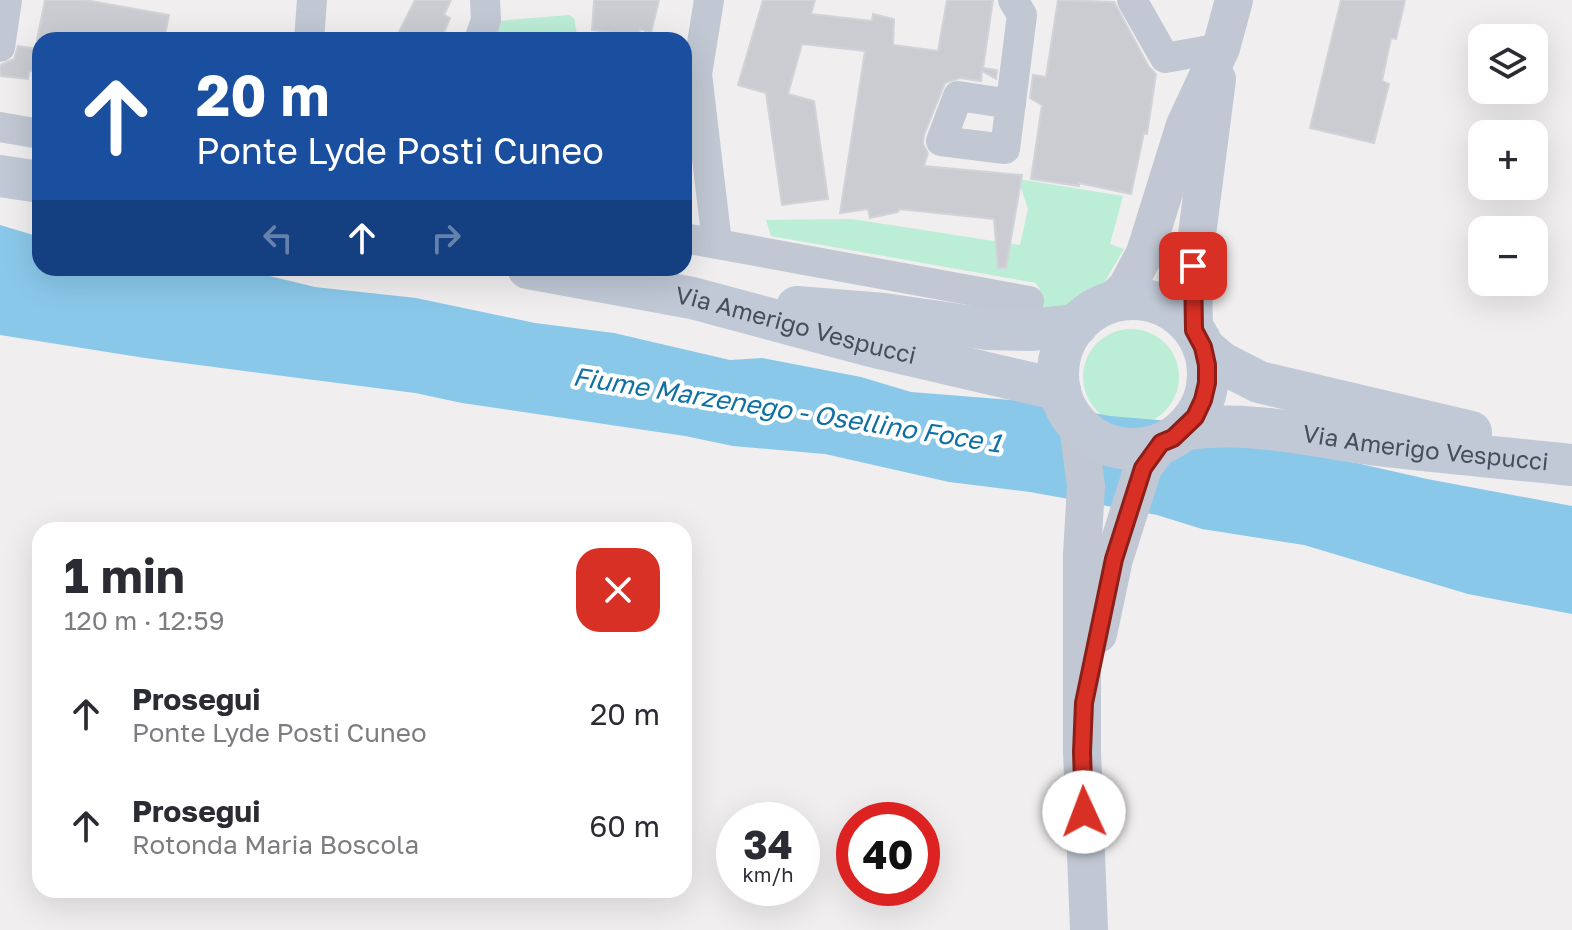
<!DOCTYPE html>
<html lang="it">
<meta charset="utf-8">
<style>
:root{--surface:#fff;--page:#f2f2f3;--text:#2b2b33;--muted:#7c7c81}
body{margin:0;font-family:"Golos Text",sans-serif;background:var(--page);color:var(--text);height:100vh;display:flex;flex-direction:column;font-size:30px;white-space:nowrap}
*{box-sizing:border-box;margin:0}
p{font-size:26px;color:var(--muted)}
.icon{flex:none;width:44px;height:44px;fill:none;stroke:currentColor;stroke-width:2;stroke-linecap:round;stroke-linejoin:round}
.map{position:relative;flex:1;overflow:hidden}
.side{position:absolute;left:32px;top:522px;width:660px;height:376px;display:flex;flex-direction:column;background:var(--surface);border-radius:24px;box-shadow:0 8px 32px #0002}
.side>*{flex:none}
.hud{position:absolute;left:32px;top:32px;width:660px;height:244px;border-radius:24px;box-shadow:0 8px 32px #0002;background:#1a4fa0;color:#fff;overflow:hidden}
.controls{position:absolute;left:1468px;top:24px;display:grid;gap:16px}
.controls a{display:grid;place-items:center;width:80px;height:80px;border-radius:16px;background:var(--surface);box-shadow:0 8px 32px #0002;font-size:40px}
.speed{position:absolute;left:716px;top:802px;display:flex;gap:16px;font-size:40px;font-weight:700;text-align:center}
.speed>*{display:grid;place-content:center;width:104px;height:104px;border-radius:50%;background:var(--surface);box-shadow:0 8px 32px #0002;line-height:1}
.speed small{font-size:20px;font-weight:400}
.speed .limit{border:12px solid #d22;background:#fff;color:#111}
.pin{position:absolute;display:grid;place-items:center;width:68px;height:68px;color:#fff;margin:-34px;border-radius:16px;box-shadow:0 4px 12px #0006}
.me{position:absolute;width:88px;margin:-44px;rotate:358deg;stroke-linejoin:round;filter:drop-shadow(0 0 6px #0008)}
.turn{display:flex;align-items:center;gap:28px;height:168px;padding:0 32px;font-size:36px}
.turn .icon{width:104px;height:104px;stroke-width:2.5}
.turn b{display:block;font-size:56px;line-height:68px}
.lanes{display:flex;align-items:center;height:76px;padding:0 32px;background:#0003;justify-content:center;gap:40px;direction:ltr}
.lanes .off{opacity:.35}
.round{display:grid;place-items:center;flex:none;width:84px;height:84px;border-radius:24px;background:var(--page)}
.overview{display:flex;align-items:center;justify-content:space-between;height:136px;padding:0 32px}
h1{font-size:48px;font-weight:700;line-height:60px}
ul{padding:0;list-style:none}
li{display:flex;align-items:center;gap:24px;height:112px;padding:0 32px}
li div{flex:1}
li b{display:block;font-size:30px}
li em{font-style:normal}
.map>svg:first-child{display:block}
.green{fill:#bcedd6}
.water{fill:#8ac8ea}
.building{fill:#cbccd2;stroke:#d2d3d9;stroke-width:2}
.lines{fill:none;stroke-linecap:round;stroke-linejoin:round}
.minor{stroke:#c1c8d3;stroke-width:30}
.tertiary{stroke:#c1c8d3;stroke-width:38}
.secondary{stroke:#c1c8d6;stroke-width:42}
.route-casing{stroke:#8d1f18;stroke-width:20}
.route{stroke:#d93025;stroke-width:14}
.labels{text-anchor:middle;stroke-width:8;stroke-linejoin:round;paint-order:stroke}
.street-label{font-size:24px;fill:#464e5b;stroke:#fff}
.water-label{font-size:26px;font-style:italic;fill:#0f70a5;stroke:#fff}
</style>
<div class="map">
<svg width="1572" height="930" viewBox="0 0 1572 930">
<rect width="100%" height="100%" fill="#f0eeee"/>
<!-- green -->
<g class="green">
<polygon points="569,15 574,18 578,40 495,40 497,21"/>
<polygon points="1018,179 1123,196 1110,244 1124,249 1100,290 1078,305 1011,316 1031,303 1040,290 1036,283 771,236 766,220 852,219 1020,245 1028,209"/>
<circle cx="1131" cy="377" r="48"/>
</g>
<!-- water -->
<polygon class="water" points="0,225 40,237 40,268 236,268 315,287 416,298 535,323 614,333 730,360 762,358 861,377 911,392 1036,402 1110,416 1170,421 1427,479 1572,506 1572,614 1468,594 1304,545 1202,529 1157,515 1030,492 949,482 825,454 733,446 685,436 462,403 415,393 145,358 0,335"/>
<!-- building -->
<g class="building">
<polygon points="45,0 85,0 169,15 164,40 37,40"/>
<polygon points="415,0 451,0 444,15 450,18 441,40 395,40"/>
<polygon points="594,0 659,0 651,33 640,29 639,36 592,30"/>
<polygon points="763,0 815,0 811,14 872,21 873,14 894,19 893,45 938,51 947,0 993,0 983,68 997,70 996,79 982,71 981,81 960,78 945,83 924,135 923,144 928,153 924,166 1022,175 1006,268 998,268 994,219 899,209 898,212 870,218 868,209 840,213 865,51 802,44 788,94 814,101 828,199 782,205 766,93 738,85"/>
<polygon points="1058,0 1114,2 1149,67 1156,74 1147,134 1144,133 1131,194 1079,183 1079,186 1031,179 1042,105 1030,98 1033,75 1046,77"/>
<polygon points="1341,0 1405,0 1396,39 1391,38 1382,81 1389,84 1374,143 1310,128"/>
<polygon points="18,46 40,49 40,72 29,71 28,79 0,76 0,65 14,59"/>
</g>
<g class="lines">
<!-- minor -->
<g class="minor">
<polyline points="709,0 697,74 717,243"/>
<polyline points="1132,0 1165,58 1221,48"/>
<polyline points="309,40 312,0"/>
<polyline points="479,40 486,20 485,0"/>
<polyline points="0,47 7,0"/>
<polyline points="1011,104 958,96 941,141 1005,149 1022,15 1013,0"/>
<polyline points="0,127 40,134"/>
<polyline points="684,238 1029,301"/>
</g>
<!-- tertiary -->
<g class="tertiary">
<polyline points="1111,303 1127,287 1145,253 1185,125 1221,48 1234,0"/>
<polyline points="1194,330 1193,266 1217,79"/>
<polyline points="1078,425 1086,486 1082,554 1082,752 1089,930"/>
<polyline points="1098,634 1114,559 1143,468 1161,443"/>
</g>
<!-- secondary -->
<g class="secondary">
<polyline points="0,176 40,182"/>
<path id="s1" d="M 528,268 L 692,298 L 867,345 L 1060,390"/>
<circle cx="1133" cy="374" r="75"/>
<polyline points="797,307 884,314 987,329 1030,330 1077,325"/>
<polyline points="1203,347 1222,363 1259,382 1471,432"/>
<path id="s2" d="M 1183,430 C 1247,419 1314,437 1377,445 C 1442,453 1507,458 1572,465"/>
</g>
</g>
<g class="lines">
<defs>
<polyline id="route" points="1084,812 1082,752 1084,703 1114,559 1143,468 1161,443 1173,438 1195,417 1203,400 1207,383 1207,365 1203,347 1194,330 1193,266"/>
</defs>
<!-- route casing -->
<use href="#route" class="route-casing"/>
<!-- route -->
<use href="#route" class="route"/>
</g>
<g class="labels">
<!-- street labels -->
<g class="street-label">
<text dy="8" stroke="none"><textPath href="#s1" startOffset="274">Via Amerigo Vespucci</textPath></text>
<text dy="8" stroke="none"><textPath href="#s2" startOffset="244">Via Amerigo Vespucci</textPath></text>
</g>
<!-- water labels -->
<g class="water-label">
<text transform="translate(787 410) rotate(9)" y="9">Fiume Marzenego - Osellino Foce 1</text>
</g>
</g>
</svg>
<div class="controls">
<a><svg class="icon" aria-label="layers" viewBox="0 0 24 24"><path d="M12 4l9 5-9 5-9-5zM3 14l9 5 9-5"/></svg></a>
<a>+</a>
<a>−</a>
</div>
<div class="speed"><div>34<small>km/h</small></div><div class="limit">40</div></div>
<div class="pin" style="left:1193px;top:266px;background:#d93025"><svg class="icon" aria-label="arrive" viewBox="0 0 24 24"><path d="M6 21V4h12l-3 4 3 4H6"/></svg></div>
<svg class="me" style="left:1084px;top:812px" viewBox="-20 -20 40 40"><circle r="19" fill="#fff"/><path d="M0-13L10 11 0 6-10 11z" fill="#d93025"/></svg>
<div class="hud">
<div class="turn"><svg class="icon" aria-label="ahead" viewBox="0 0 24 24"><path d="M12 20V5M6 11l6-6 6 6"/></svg><div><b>20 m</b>Ponte Lyde Posti Cuneo</div></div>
<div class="lanes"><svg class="icon off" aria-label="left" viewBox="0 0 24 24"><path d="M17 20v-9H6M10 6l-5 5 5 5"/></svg><svg class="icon" aria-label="ahead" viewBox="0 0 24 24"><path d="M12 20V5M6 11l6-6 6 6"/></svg><svg class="icon off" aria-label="right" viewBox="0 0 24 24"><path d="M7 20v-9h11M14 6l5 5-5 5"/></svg></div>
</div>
<section class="side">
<div class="overview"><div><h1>1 min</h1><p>120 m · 12:59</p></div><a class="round" style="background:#d93025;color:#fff"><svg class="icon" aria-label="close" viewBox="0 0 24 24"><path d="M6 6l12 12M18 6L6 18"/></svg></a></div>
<ul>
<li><svg class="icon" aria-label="ahead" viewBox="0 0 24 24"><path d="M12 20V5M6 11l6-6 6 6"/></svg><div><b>Prosegui</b><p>Ponte Lyde Posti Cuneo</p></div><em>20 m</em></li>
<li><svg class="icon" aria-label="ahead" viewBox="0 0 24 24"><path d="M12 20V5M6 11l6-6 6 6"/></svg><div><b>Prosegui</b><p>Rotonda Maria Boscola</p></div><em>60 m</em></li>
</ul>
</section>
</div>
